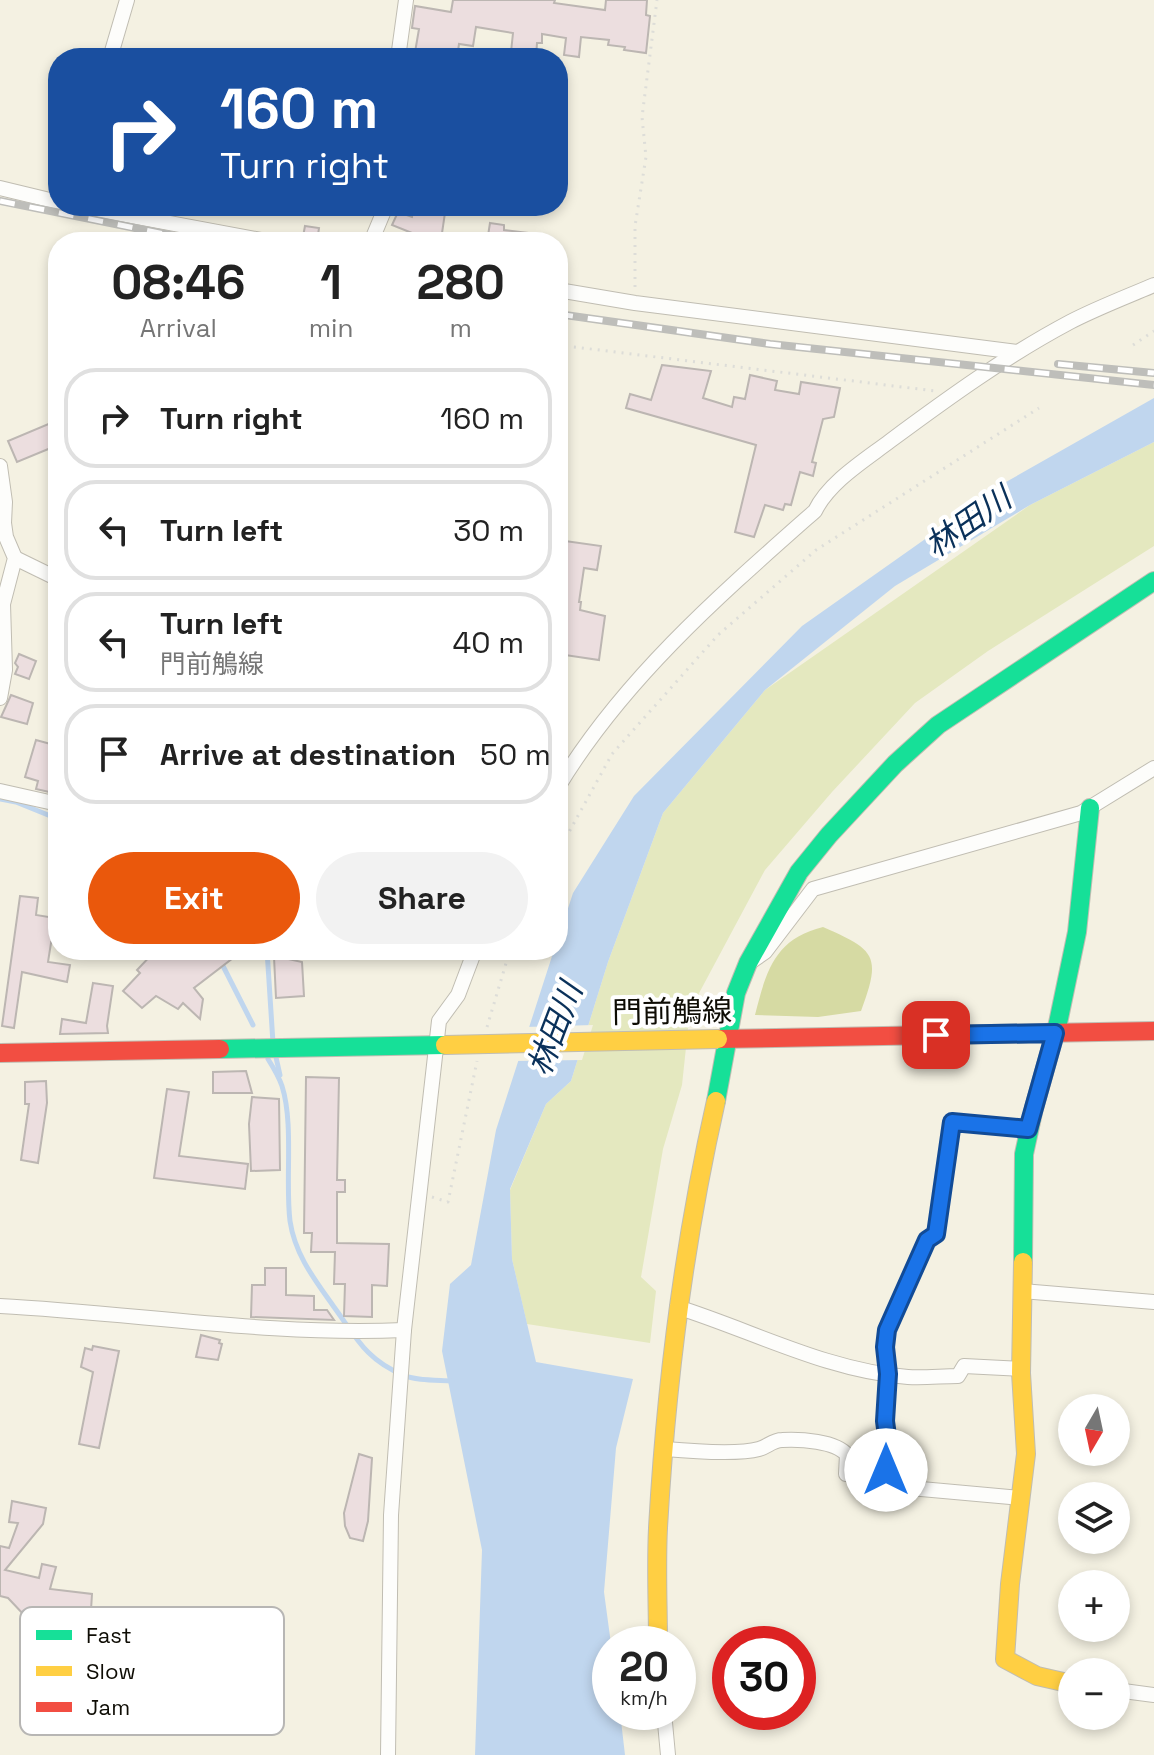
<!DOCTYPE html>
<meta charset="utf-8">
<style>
:root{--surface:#fff;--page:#f2f2f2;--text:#222;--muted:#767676;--line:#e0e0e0;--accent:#ea580c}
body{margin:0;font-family:"Space Grotesk","Noto Sans JP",sans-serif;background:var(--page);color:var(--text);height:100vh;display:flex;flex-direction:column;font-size:30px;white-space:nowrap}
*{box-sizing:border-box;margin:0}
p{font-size:26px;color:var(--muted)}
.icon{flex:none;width:44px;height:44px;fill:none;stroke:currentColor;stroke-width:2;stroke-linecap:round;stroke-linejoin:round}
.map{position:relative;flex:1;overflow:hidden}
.details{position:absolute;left:48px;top:232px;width:520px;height:728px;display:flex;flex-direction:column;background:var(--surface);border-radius:32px;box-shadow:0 4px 12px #0003}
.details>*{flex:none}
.guide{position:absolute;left:48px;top:48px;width:520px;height:168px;border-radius:32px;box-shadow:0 4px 12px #0003;background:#1a4fa0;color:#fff;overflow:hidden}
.needle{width:52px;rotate:189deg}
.fabs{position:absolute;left:1058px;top:1394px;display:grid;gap:16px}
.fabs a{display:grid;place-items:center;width:72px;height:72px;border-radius:50%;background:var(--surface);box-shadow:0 4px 12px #0003;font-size:40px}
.speed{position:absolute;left:592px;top:1626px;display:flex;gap:16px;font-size:40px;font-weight:700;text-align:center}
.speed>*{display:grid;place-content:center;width:104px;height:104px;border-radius:50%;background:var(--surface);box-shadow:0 4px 12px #0003;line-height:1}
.speed small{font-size:20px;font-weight:400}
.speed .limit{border:12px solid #d22;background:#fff;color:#111}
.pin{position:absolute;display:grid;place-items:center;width:68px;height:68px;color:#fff;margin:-34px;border-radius:16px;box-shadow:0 4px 12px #0006}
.me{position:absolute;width:88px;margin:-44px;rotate:0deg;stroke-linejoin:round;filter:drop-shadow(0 0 6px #0008)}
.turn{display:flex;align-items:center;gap:28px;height:168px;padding:0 40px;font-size:36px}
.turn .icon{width:104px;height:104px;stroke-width:2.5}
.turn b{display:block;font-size:56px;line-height:68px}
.eta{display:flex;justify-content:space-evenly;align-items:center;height:136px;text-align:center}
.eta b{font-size:48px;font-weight:700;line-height:56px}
.button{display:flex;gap:16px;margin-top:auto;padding:16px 40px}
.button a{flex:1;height:92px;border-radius:48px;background:var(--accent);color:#fff;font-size:32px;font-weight:700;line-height:92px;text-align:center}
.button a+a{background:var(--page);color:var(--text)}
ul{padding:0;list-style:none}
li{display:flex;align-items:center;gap:24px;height:100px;margin:0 16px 12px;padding:0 24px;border:4px solid var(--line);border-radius:32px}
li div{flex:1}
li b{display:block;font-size:30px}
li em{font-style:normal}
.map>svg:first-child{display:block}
.green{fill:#e4e8bf}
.forest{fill:#d6daa3}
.water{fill:#c0d6ee}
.pier{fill:#f4f1e2}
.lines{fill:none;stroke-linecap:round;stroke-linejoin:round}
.stream{stroke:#c0d6ee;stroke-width:5}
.building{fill:#ecdedf;stroke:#bcb6b2;stroke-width:2}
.street-casing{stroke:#c0bdb2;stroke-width:16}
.fast-casing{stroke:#c0bdb2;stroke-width:20}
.slow-casing{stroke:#c0bdb2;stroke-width:20}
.jam-casing{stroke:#c0bdb2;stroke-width:20}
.path{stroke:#ddddd8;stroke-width:3;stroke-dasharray:2 6;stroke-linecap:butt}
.street{stroke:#fdfdfb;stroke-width:14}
.fast{stroke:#16e098;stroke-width:18}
.slow{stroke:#ffcf43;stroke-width:18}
.jam{stroke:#f24e42;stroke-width:18}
.rail-casing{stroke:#bebeba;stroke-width:8}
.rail{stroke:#fff;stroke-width:5;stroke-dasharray:15;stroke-linecap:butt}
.slow-bridge-casing{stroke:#c0bdb2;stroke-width:20;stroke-linecap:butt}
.slow-bridge{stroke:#ffcf43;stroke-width:18}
.route-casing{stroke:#114b97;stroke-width:20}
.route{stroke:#1a73e8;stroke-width:14}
.labels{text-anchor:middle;stroke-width:8;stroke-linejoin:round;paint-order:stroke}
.street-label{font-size:30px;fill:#0e0c04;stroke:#fff}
.water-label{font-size:32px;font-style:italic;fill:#0a315a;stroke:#fff}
.key{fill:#fff;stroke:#b7b6b4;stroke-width:2}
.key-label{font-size:22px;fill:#0e0c04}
</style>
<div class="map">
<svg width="1154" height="1755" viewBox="0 0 1154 1755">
<rect width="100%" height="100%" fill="#f4f1e2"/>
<!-- green -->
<polygon class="green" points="1154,442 1154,546 988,651 915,703 832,792 765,870 690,1010 682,1085 663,1149 641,1277 656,1291 650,1343 527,1324 512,1259 510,1190 546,1104 571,1081 608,962 663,813 765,690 1030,505"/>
<!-- forest -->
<path class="forest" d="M 823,927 C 875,950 882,955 861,1011 L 818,1017 L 755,1015 C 766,972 774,939 823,927 Z"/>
<!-- water -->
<polygon class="water" points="1154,398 1154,442 1030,505 895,586 765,690 663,813 608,962 571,1081 546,1104 510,1189 512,1259 536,1362 633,1379 616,1448 604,1592 611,1644 610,1712 620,1712 625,1755 475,1755 482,1550 442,1351 450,1284 471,1265 496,1130 554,950 558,950 558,939 573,893 634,796 802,626 1006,482"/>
<!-- pier -->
<polygon class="pier" points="593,1025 582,1060 514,1061 525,1027"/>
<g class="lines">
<!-- stream -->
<g class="stream">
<polyline points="0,799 16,802 58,819"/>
<polyline points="267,950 273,1043"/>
<polyline points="221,962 253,1025"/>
<polyline points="275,1053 280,1075"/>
<path d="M 268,1059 C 273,1067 279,1077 282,1086 C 294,1124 285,1181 290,1221 C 295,1255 315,1280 334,1307 C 356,1337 366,1360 403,1375 C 416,1381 437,1380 452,1381"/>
</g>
</g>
<!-- building -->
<g class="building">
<polygon points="453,0 555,0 554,3 605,10 606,0 647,0 646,15 650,16 646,53 624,50 625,47 608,45 609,40 581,37 579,57 564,55 566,38 542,34 542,43 537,43 536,58 519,58 520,53 511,52 513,33 476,27 473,46 459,44 457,58 414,58 419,29 412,28 415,6 451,12"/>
<polygon points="414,206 446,206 441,240 417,235 392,225 398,212 412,217"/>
<polygon points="490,223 504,225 504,230 536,234 536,242 487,242"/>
<polygon points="305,226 319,228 317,242 302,242"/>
<polygon points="662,365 711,371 703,398 732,407 734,397 745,399 750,375 777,381 775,390 799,394 801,382 840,388 834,417 823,419 812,462 816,463 813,476 800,472 791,505 785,504 783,510 765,505 754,537 735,532 756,445 626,408 630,394 651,400"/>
<polygon points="58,420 58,445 17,462 8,441"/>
<polygon points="558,540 601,546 597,570 584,568 579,602 581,602 580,610 605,616 599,660 558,654"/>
<polygon points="19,654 36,661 29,679 15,674 18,667 15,663"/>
<polygon points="11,695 33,703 27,724 1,717"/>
<polygon points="36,740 58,746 58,794 36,789 38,781 25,777"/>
<polygon points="20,896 38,898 36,915 55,918 48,962 70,965 67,982 22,972 14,1028 2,1026"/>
<polygon points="156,950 227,950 233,958 194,988 203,999 200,1019 183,1003 178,1009 156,996 142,1008 123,991 140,973 137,970"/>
<polygon points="274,957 288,957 288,959 302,962 304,996 276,998"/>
<polygon points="93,983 113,986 107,1026 108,1033 60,1034 62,1019 86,1023"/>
<polygon points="246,1071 252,1093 213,1093 213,1072"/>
<polygon points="306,1077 339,1078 337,1180 345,1180 345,1192 337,1192 337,1243 389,1244 387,1286 372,1285 372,1317 344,1316 345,1284 334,1284 335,1252 311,1252 312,1233 304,1233"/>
<polygon points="46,1081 47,1103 38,1163 21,1160 29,1104 25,1104 25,1082"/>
<polygon points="167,1089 189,1092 179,1156 248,1164 245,1189 154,1178"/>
<polygon points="252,1097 279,1099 280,1170 251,1171 249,1124"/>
<polygon points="265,1268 286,1268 286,1295 314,1296 314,1310 327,1310 334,1320 251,1317 252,1285 265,1285"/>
<polygon points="201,1335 220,1340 219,1343 222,1344 218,1360 196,1357"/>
<polygon points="93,1346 119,1351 99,1448 79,1444 93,1372 81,1367 85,1348 92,1350"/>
<polygon points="359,1454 372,1458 368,1521 363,1541 350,1538 345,1526 344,1513"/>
<polygon points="12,1501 46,1508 43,1524 5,1570 39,1578 42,1564 56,1567 50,1589 92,1594 90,1626 73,1625 74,1617 51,1614 50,1621 26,1617 8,1598 0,1596 0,1546 9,1548 18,1523 9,1522"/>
</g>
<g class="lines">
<defs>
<g id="street">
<polyline points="110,58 127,0"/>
<polyline points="398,58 406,0"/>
<polyline points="0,188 58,202"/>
<polyline points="78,206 272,242"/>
<polyline points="371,242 386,206"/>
<polyline points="558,290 635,303 1017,352"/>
<polyline points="0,466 5,502 4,523"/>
<polyline points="0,523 4,523 6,537 15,558 3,604 5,670 0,698"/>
<polyline points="15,558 58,579"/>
<path d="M 558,787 C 624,678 721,594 815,511 C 829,482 865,460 890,441 C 948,398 1006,356 1070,322 C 1097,308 1126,297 1154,285"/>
<polyline points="0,791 58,804"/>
<polyline points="752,961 765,952 813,889 1081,813 1154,768"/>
<polyline points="1022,1291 1154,1302"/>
<path d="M 0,1306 C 135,1313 270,1336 404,1330"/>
<path d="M 677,1307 C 753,1331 828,1371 908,1377 C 925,1378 942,1376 958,1376 L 964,1366 L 1021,1369"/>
<path d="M 665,1449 C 688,1451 737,1455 759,1449 C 767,1447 773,1440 782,1440 C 800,1439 836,1441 847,1455 L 846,1474 L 891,1479"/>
<polyline points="1020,1498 899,1487 891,1479 886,1470 889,1451 885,1421 888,1374 885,1347 887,1330 927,1240 936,1234 952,1122 1028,1129"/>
<polyline points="1116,1690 1154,1695"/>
<polyline points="664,1712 668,1755"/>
<polyline points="388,1755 391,1515 404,1330 439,1021 458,995 475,950"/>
</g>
<g id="fast">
<polyline points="220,1049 445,1045"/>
<polyline points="716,1101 736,993 748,963 799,872 829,835 895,764 938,725 1154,581"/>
<polyline points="1023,1262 1024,1154 1034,1108 1058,1023 1077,932 1090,808"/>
</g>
<g id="slow">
<polyline points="1023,1262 1021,1373 1026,1454 1010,1584 1005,1659 1037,1676 1072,1684"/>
<path d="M 658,1644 C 658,1606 656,1567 658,1528 C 666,1384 684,1242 716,1101"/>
</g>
<g id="jam">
<polyline points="718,1039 1154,1031"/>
<polyline points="0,1053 220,1049"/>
</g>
</defs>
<!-- street casing -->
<use href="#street" class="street-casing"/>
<!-- fast casing -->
<use href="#fast" class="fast-casing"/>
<!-- slow casing -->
<use href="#slow" class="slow-casing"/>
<!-- jam casing -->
<use href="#jam" class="jam-casing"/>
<!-- path -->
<g class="path">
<polyline points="635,287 635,226 646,157 642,117 657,0"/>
<polyline points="558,345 935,391"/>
<polyline points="1133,345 1154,331"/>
<polyline points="558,852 612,754 718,635 816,550 1039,408"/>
<polyline points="487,1027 510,950"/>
<polyline points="432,1197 448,1202 477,1061"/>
</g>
<!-- street -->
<use href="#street" class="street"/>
<!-- fast -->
<use href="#fast" class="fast"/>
<!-- slow -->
<use href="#slow" class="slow"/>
<!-- jam -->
<use href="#jam" class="jam"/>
<defs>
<g id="rail">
<polyline points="0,201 205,242"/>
<polyline points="558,314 770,344 1154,385"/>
<polyline points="1058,364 1154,373"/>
</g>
</defs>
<!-- rail casing -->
<use href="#rail" class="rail-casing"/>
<!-- rail -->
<use href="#rail" class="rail"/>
<defs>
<polyline id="slow-bridge" points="445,1045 718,1039"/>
</defs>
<!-- slow-bridge casing -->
<use href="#slow-bridge" class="slow-bridge-casing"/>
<!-- slow-bridge -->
<use href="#slow-bridge" class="slow-bridge"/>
</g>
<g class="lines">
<defs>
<polyline id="route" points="886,1470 889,1451 885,1421 888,1374 885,1347 887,1330 927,1240 936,1234 952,1122 1028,1129 1055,1033 936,1035"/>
</defs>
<!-- route casing -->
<use href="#route" class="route-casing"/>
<!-- route -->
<use href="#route" class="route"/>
</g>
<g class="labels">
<!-- street labels -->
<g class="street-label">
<text transform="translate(672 1012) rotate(-1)" y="10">門前鵤線</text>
</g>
<!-- water labels -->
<g class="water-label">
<text transform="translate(968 522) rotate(-35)" y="11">林田川</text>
<text transform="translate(555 1029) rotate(-69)" y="11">林田川</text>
</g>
</g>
<!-- legend -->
<rect x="20" y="1607" width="264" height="128" rx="12" class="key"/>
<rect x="36" y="1630" width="36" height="10" fill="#16e098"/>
<rect x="36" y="1666" width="36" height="10" fill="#ffcf43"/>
<rect x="36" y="1702" width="36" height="10" fill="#f24e42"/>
<g class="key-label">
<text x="86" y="1643">Fast</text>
<text x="86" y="1679">Slow</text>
<text x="86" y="1715">Jam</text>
</g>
</svg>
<div class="fabs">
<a><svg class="needle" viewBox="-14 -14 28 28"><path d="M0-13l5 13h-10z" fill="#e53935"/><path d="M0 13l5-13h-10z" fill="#767676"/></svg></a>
<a><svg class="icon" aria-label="layers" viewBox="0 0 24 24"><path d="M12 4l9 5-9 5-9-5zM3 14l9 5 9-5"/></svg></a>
<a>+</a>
<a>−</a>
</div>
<div class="speed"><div>20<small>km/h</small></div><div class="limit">30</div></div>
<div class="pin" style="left:936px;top:1035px;background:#d93025"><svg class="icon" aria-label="arrive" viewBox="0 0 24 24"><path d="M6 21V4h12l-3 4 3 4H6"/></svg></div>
<svg class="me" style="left:886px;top:1470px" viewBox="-20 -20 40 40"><circle r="19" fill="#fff"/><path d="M0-13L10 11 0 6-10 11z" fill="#1a73e8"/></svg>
<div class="guide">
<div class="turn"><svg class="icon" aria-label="right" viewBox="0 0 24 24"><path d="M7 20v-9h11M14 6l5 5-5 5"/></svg><div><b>160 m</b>Turn right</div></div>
</div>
<section class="details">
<div class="eta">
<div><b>08:46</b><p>Arrival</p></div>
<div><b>1</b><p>min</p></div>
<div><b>280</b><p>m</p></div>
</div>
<ul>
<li><svg class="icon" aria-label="right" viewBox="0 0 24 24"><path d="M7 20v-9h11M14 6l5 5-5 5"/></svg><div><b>Turn right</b></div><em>160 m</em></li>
<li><svg class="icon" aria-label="left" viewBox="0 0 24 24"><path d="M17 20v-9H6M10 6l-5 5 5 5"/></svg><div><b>Turn left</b></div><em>30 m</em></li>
<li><svg class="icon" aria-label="left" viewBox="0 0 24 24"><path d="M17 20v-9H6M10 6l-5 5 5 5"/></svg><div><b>Turn left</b><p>門前鵤線</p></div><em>40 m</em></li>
<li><svg class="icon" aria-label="arrive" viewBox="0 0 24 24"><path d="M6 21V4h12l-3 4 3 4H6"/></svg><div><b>Arrive at destination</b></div><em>50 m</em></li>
</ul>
<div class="button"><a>Exit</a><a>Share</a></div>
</section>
</div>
